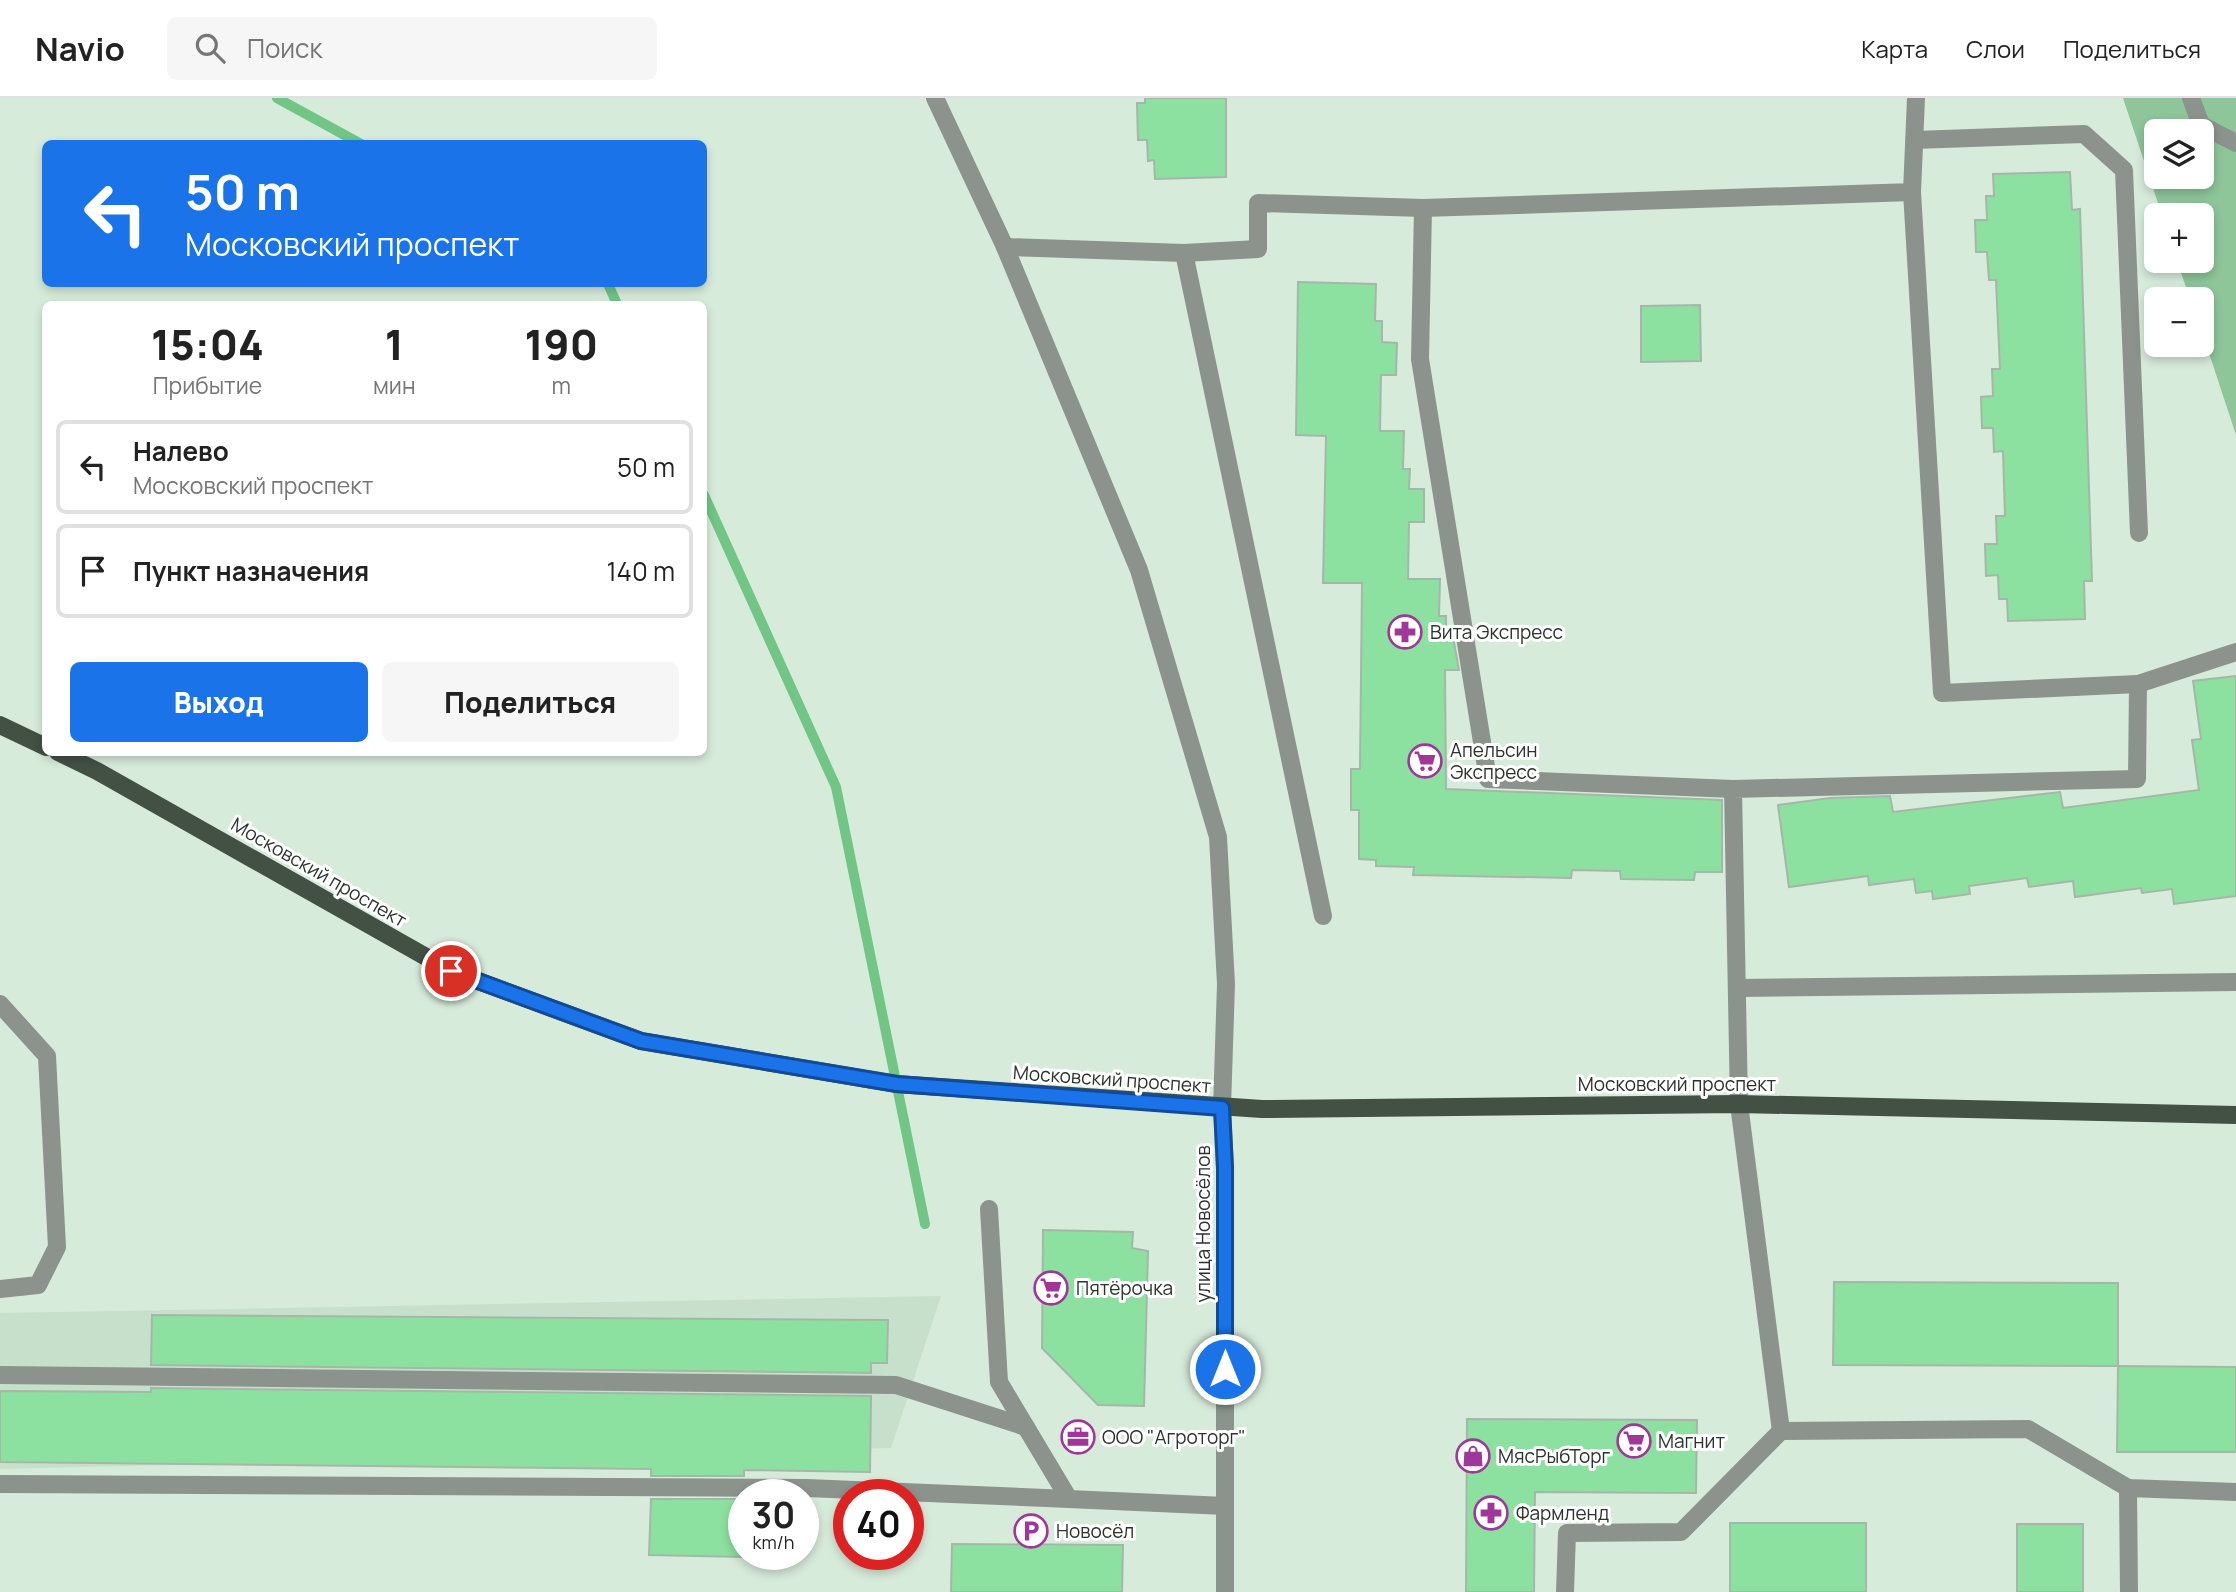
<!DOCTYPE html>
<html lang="ru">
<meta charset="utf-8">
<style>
:root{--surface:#fff;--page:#f6f6f6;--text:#222;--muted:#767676;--line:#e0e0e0;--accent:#1a73e8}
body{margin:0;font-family:Manrope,sans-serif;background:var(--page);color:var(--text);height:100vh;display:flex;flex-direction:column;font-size:26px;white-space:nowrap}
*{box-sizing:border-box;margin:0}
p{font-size:23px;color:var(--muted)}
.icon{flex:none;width:38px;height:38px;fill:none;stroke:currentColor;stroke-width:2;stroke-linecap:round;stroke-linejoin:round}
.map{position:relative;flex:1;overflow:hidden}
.details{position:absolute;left:42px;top:203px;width:665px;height:455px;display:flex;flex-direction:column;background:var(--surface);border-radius:10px;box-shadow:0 4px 10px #0003}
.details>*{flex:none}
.top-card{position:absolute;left:42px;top:42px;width:665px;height:147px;border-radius:10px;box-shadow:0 4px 10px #0003;background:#1a73e8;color:#fff;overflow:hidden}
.buttons{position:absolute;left:2144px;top:21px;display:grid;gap:14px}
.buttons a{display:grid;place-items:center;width:70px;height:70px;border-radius:10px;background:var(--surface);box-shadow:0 4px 10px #0003;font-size:35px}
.speed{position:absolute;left:728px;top:1381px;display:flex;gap:14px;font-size:35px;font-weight:700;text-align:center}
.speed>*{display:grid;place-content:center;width:91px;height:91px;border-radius:50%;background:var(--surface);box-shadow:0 4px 10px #0003;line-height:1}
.speed small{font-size:18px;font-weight:400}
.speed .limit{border:10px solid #d22;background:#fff;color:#111}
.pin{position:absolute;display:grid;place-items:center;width:60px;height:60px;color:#fff;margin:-30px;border:4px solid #fff;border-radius:50%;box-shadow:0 2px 7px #0007}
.me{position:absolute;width:77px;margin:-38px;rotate:0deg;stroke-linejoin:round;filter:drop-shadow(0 0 5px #0008)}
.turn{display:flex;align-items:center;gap:24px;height:147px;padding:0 28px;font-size:32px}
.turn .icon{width:91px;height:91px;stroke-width:2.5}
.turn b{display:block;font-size:49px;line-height:60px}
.eta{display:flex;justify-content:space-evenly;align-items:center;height:119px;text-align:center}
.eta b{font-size:42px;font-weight:800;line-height:49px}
.button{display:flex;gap:14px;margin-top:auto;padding:14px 28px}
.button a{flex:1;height:80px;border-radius:10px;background:var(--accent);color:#fff;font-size:28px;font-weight:800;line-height:80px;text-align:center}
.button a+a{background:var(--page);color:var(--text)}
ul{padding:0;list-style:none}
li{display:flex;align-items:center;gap:21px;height:94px;margin:0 14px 10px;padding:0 14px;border:4px solid var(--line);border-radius:10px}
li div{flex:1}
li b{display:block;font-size:26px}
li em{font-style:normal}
header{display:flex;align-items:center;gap:42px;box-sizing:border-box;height:98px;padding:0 35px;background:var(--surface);border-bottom:2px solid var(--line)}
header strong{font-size:33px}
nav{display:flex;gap:38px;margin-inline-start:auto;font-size:24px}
.search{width:490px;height:63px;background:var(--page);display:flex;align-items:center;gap:18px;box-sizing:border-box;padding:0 24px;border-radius:10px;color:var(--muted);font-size:26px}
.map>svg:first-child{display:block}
.built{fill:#c7e0cb}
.green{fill:#8ec599;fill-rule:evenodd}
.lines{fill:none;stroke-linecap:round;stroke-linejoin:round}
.stream{stroke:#71c585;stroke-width:10}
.building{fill:#8de1a0;stroke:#a5b7a8;stroke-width:2}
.minor{stroke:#8b938c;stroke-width:18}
.major{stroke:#435145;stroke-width:18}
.route-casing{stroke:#114b97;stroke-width:18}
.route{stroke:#1a73e8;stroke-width:12}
.labels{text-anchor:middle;stroke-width:6;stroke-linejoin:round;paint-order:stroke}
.poi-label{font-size:19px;fill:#2b332d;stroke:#fff;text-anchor:start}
.street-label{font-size:19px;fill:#2b332d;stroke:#fff}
</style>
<header>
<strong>Navio</strong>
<div class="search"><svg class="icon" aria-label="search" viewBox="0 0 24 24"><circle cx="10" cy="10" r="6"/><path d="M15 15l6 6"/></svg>Поиск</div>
<nav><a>Карта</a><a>Слои</a><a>Поделиться</a></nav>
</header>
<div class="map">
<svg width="2236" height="1494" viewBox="0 0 2236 1494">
<rect width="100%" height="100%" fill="#d7ebdb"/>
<!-- built -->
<polygon class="built" points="941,1198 891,1350 0,1371 0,1215"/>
<!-- green -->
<path class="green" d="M 2123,0 L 2236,0 L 2236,337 L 2202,234 L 2202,201 L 2190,201 L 2177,163 L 2202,163 L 2202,117 L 2162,117 ZM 2156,33 L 2202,33 L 2202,79 L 2156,79 Z"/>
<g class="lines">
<!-- stream -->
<g class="stream">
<polyline points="277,0 361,46"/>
<polyline points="608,186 617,206"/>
<polyline points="704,397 836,689 925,1126"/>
</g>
</g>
<!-- building -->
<g class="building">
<polygon points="1145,0 1226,0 1226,79 1155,81 1154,62 1148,63 1147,42 1138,42 1137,5 1145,5"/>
<polygon points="2070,74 2072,112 2080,111 2092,483 2084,483 2085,521 2008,523 2007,501 1999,501 1998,477 1986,478 1985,446 1997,446 1996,418 2005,418 2003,353 1994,354 1993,330 1982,330 1981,299 1993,298 1992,271 2000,271 1996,182 1989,182 1987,154 1976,154 1975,122 1987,122 1986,98 1994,98 1993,76"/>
<polygon points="1298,184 1376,186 1375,223 1382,223 1382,244 1397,245 1396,277 1381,277 1380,333 1404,333 1403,371 1410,371 1409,391 1424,391 1424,424 1409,424 1408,481 1440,481 1439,518 1446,518 1446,539 1453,539 1459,572 1445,572 1446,691 1722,702 1722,774 1695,774 1694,782 1621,781 1620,773 1572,772 1571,780 1413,777 1414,769 1376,768 1376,762 1359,761 1359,712 1351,712 1351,671 1360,671 1362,485 1323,485 1326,338 1296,337"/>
<polygon points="1700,207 1701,263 1641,264 1641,208"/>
<polygon points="2236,578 2236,798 2174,806 2172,791 2142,795 2141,790 2075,799 2073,783 2029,789 2027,780 1969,788 1970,796 1933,801 1932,793 1916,795 1914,781 1869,787 1868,778 1789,789 1778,707 1830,700 1890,698 1893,714 2060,694 2063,710 2199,692 2192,642 2201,641 2193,583"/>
<polygon points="1043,1132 1133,1134 1132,1150 1148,1153 1144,1308 1098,1307 1042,1250"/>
<polygon points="1834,1184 2118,1185 2118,1268 1833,1267"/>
<polygon points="152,1217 888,1222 887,1265 871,1265 871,1275 151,1267"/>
<polygon points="2118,1268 2236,1269 2236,1354 2117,1354"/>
<polygon points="151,1290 871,1298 870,1374 744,1372 744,1378 651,1378 651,1371 0,1364 0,1293 151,1294"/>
<polygon points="1467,1321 1697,1322 1696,1395 1535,1394 1534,1494 1466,1494"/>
<polygon points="651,1401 744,1401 744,1459 649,1457"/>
<rect x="1730" y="1425" width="136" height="69"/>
<rect x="2017" y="1426" width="66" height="68"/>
<polygon points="952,1446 1123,1447 1122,1494 951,1494"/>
</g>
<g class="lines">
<!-- minor -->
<g class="minor">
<polyline points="935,0 1005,149 1139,472 1218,739 1226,886 1222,1010 1225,1070 1225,1494"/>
<polyline points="2191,0 2201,27 2236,45"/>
<polyline points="1915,42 2084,36 2124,72 2139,435"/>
<polyline points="1912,94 1942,595 2138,586"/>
<polyline points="1423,110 1420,261 1488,681 1733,691"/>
<polyline points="1005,149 1184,155 1258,151 1258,105 1423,110 1912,94 1916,0"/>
<polyline points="1184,155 1323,818"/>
<polyline points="2236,554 2138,586 2137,681 1733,691 1739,1006 1781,1333 2028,1331 2128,1390 2236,1394"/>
<polyline points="1737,890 2236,884"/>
<polyline points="0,906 47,958 57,1149 38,1187 0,1191"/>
<polyline points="989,1111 999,1284 1069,1401 1225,1408"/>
<polyline points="0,1277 896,1287 1026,1329"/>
<polyline points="0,1386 807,1390 1069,1401"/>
<polyline points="2128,1390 2129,1494"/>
<polyline points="1565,1494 1567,1435 1681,1434 1781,1333"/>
</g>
<!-- major -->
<g class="major">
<polyline points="0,627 46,649"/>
<polyline points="58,654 97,673 451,873 641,943 896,986 1262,1011 1739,1006 2236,1017"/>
</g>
</g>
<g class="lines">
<defs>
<polyline id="route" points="451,873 641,943 897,986 1222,1010 1225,1070 1225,1271"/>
</defs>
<!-- route casing -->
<use href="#route" class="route-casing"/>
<!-- route -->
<use href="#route" class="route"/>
</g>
<!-- icons -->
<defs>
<symbol id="pharmacy-ring" viewBox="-11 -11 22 22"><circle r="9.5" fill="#fff" stroke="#9f3699" stroke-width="1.5"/><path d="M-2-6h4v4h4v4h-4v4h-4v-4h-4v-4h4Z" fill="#9f3699"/></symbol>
<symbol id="supermarket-ring" viewBox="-11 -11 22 22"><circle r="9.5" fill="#fff" stroke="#9f3699" stroke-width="1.5"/><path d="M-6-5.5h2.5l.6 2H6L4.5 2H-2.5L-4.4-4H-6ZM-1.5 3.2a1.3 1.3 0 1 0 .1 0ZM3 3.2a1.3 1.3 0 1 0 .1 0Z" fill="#9f3699"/></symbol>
<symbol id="office-ring" viewBox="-11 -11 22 22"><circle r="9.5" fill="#fff" stroke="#9f3699" stroke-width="1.5"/><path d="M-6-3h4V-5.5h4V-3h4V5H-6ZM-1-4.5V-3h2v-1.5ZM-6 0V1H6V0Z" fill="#9f3699"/></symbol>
<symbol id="shop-ring" viewBox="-11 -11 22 22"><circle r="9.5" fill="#fff" stroke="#9f3699" stroke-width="1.5"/><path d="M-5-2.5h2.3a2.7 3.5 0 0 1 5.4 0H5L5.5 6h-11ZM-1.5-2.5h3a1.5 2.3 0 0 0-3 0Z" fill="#9f3699"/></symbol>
<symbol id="parking-ring" viewBox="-11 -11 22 22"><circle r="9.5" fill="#fff" stroke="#9f3699" stroke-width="1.5"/><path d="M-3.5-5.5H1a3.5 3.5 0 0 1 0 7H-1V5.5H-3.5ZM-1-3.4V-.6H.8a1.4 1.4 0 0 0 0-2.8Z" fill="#9f3699"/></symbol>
</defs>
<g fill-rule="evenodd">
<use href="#pharmacy-ring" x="1386" y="515" width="38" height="38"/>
<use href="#supermarket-ring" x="1406" y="644" width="38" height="38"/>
<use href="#supermarket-ring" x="1032" y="1171" width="38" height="38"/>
<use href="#office-ring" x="1059" y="1320" width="38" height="38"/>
<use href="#supermarket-ring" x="1615" y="1324" width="38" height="38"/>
<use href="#shop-ring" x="1454" y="1339" width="38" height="38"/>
<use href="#pharmacy-ring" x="1472" y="1396" width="38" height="38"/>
<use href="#parking-ring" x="1012" y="1414" width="38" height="38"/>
</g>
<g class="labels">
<!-- poi labels -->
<g class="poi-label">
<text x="1430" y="541">Вита Экспресс</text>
<text x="1450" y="659">Апельсин<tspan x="1450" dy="22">Экспресс</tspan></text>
<text x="1076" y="1197">Пятёрочка</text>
<text x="1102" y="1346">ООО "Агроторг"</text>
<text x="1658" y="1350">Магнит</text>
<text x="1498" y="1365">МясРыбТорг</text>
<text x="1516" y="1422">Фармленд</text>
<text x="1056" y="1440">Новосёл</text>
</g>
<!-- street labels -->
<g class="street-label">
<text transform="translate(319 774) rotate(30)" y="7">Московский проспект</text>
<text transform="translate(1112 981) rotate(4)" y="7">Московский проспект</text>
<text x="1677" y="993">Московский проспект</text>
<text transform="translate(1203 1126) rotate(-90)" y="7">улица Новосёлов</text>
</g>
</g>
</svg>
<div class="buttons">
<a><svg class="icon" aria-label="layers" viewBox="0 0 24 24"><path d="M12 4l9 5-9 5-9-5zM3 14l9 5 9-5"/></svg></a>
<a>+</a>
<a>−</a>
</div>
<div class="speed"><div>30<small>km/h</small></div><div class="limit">40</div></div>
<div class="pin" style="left:451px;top:873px;background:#d93025"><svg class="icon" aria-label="arrive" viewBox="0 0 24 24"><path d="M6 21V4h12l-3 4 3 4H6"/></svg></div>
<svg class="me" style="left:1225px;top:1271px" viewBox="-20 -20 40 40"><circle r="17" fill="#1a73e8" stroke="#fff" stroke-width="3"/><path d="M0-11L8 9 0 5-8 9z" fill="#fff"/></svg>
<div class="top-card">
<div class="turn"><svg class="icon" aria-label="left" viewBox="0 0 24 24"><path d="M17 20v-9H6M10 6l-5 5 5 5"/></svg><div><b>50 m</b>Московский проспект</div></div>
</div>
<section class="details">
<div class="eta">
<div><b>15:04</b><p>Прибытие</p></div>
<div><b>1</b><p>мин</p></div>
<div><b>190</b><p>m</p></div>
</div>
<ul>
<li><svg class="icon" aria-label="left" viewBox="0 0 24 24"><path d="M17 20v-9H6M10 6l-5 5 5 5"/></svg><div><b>Налево</b><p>Московский проспект</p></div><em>50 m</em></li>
<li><svg class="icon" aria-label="arrive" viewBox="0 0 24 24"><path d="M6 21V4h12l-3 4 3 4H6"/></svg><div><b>Пункт назначения</b></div><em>140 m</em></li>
</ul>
<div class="button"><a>Выход</a><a>Поделиться</a></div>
</section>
</div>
